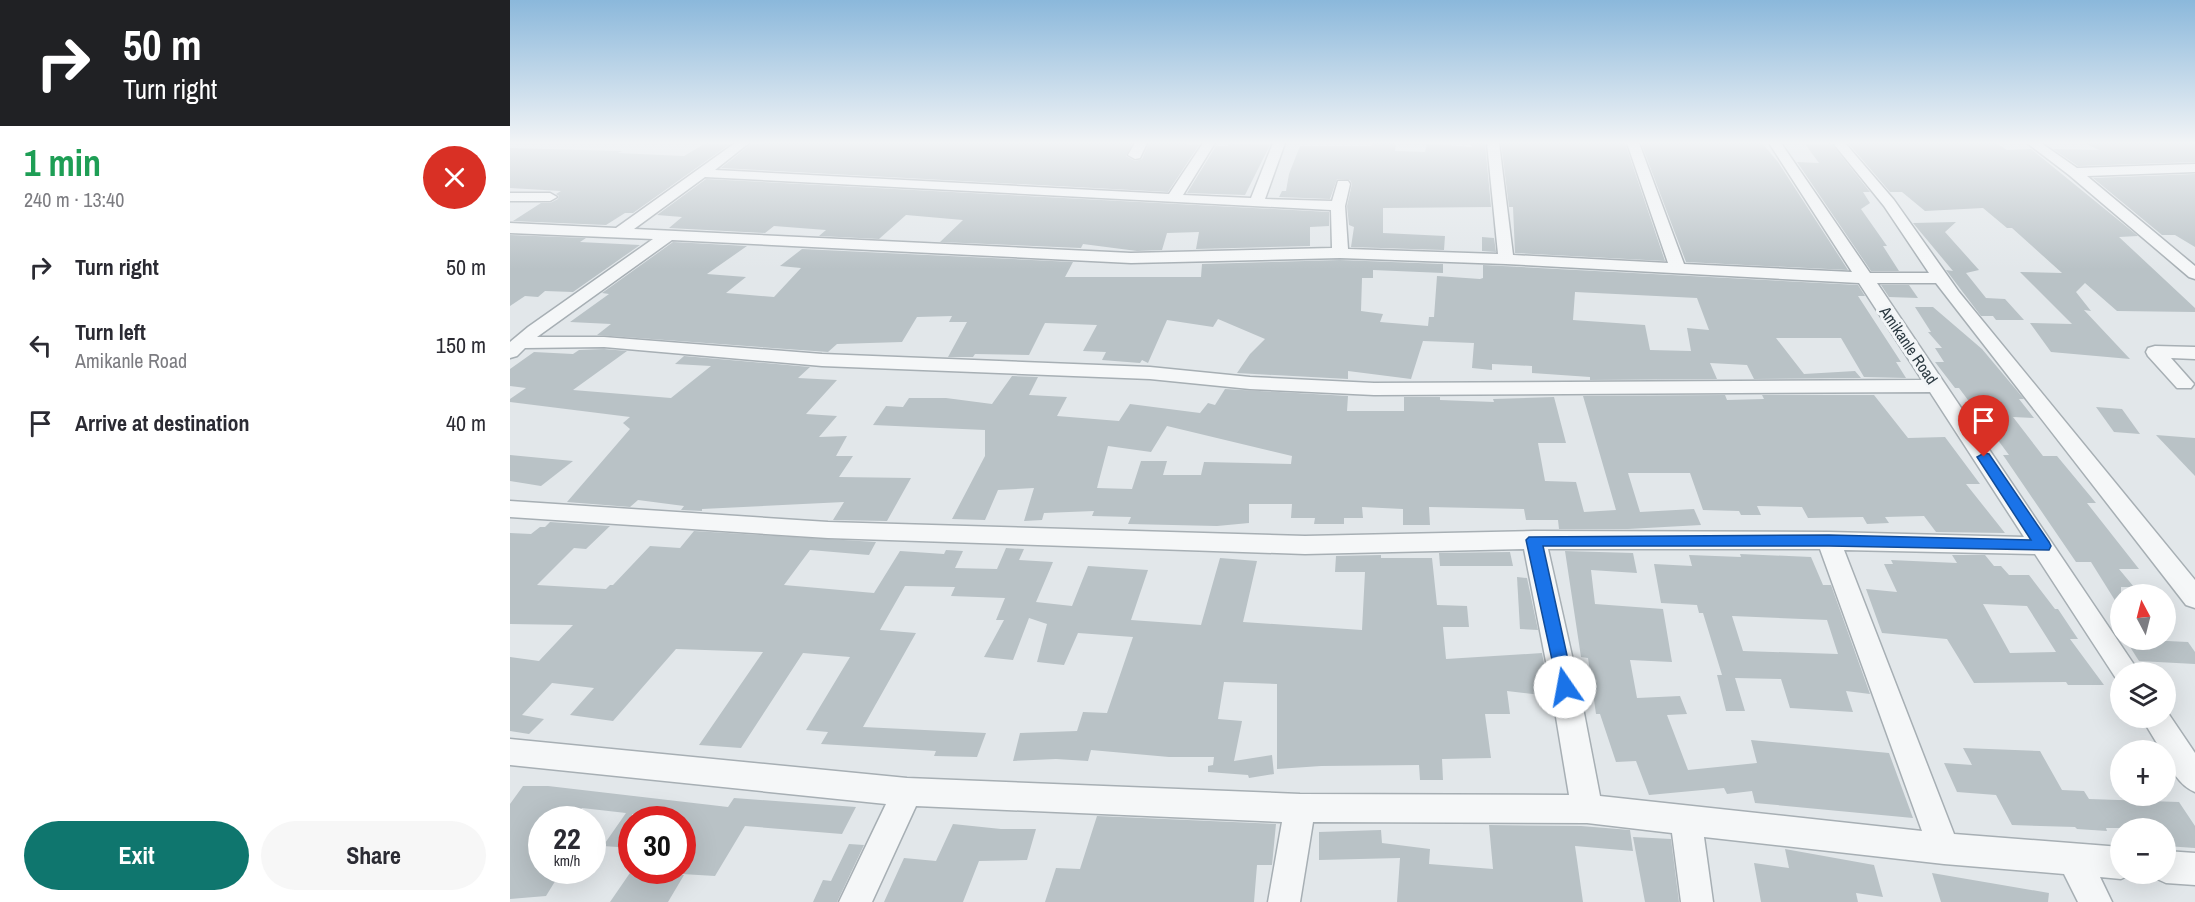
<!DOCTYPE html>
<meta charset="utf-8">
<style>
:root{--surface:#fff;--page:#f7f7f7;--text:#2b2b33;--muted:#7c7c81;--accent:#0f766e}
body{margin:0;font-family:"Archivo Narrow",sans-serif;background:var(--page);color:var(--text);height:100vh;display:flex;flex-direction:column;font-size:22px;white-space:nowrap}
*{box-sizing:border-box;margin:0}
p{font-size:20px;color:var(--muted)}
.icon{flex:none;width:33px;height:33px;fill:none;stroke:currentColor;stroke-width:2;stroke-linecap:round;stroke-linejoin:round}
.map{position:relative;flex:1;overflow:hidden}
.side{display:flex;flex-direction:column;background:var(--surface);width:510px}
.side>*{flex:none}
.hud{background:#202124;color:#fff;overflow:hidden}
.needle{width:39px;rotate:353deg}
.tools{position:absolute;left:1600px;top:584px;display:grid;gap:12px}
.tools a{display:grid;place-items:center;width:66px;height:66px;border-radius:50%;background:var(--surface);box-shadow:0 6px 24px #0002;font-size:30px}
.speed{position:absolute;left:18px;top:806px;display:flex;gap:12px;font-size:30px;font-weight:700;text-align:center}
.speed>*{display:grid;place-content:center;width:78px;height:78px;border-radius:50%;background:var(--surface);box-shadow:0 6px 24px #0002;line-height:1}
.speed small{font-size:15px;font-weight:400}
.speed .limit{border:9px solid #d22;background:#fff;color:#111}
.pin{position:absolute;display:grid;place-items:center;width:51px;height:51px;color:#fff;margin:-62px -26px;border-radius:50% 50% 50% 0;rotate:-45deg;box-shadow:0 0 6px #0007}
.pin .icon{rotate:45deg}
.me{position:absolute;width:66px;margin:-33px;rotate:348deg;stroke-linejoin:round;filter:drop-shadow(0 0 4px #0008)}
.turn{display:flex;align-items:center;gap:21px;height:126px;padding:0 24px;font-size:27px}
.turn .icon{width:78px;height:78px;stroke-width:2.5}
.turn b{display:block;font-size:42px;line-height:51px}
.round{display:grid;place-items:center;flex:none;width:63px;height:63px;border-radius:32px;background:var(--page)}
.head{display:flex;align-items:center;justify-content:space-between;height:102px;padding:0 24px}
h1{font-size:36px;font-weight:800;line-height:45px;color:#1e9e55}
.primary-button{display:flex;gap:12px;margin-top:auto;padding:12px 24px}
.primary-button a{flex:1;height:69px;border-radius:36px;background:var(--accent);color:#fff;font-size:24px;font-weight:800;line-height:69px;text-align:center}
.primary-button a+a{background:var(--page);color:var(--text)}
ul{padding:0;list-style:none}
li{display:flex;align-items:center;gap:18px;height:78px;padding:0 24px}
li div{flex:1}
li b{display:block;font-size:22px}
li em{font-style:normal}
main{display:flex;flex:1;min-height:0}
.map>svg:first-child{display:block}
.building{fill:#b9c2c6;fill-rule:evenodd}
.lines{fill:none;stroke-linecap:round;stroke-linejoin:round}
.minor-casing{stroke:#a7afb4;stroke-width:3}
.minor{fill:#f5f7f8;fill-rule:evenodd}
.route{fill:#1a73e8;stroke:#114b97;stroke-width:1.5}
.labels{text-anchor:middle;stroke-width:6;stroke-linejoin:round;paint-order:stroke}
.street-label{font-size:16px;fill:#2b3941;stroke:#f2f5f7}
</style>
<main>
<section class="side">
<div class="hud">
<div class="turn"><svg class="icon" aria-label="right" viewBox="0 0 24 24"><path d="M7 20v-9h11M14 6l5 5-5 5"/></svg><div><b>50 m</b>Turn right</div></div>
</div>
<div class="head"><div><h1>1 min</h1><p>240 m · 13:40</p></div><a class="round" style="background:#d93025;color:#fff"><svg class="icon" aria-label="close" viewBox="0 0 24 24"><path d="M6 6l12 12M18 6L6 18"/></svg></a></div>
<ul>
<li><svg class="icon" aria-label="right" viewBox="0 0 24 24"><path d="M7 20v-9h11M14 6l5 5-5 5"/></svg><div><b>Turn right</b></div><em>50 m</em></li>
<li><svg class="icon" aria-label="left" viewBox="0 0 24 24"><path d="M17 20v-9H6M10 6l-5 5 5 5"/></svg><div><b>Turn left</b><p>Amikanle Road</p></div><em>150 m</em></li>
<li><svg class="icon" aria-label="arrive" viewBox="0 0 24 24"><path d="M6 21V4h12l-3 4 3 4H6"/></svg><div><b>Arrive at destination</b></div><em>40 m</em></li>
</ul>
<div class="primary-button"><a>Exit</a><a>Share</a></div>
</section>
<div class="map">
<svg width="1685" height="902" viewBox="0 0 1685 902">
<rect width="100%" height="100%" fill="#e2e7ea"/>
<!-- building -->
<g class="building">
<polygon points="196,143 220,144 123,213 115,213 96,225 3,221 31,203 40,203 48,199 49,196 46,194 51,191 0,188 0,148 112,151 108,153 174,156"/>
<polygon points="252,143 623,143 616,156 625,161 632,159 639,143 677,143 676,145 689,145 658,192 211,168 241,144"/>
<polygon points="720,143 760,145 735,195 677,193 706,146 718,146"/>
<polygon points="862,143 886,143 885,151 915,152 917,144 962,147 960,143 975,143 981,207 873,208 873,233 935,236 934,250 841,247 844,227 839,225 837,206 842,184 840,180 827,179 820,199 769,197 772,191 776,191 779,174 790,146 861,146"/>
<polygon points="991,143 1115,143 1155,261 1005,253 1003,207 999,207"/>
<polygon points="1131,143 1252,143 1268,162 1338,270 1176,262"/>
<polygon points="1317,143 1321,143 1360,192 1353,192 1360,203 1351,209 1377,246 1373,246 1389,271 1361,271 1287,162 1309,163 1295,144 1319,145"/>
<polygon points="1338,143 1486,143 1497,150 1521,149 1628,236 1609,237 1685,308 1685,312 1607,311 1575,283 1566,292 1581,311 1574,310 1620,359 1541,352 1520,323 1562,324 1510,272 1552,273 1502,228 1497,228 1473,208 1415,211 1392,192 1380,192"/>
<polygon points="1575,143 1685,143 1685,162 1568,166 1543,149 1589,150"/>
<polygon points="1685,174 1685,247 1665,235 1652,235 1583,178"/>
<polygon points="196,179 819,212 819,226 800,227 800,246 686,249 689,232 657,233 652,250 627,251 573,244 571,248 430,242 453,220 396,215 369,239 309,236 316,230 264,226 255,233 159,228 172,217 147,215"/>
<polygon points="1446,222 1435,232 1469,270 1456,273 1476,298 1495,299 1514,320 1486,320 1483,316 1471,316 1436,270 1443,271 1403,223"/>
<polygon points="0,235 76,238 70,242 130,245 63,292 35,291 28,297 15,296 0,306"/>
<polygon points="972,237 984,238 986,252 972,251"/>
<path d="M 163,242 L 237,246 L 197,274 L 236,277 L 216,293 L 264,297 L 291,268 L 270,266 L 292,249 L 563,262 L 555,277 L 691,277 L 692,264 L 830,260 L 933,264 L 933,273 L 863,270 L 863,278 L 852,278 L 851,311 L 873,314 L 870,322 L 918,326 L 919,317 L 924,317 L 927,276 L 970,279 L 973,278 L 973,265 L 1348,285 L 1355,296 L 1348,296 L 1391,362 L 1386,362 L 1396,378 L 1354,377 L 1331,338 L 1266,338 L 1294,374 L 1345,371 L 1351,378 L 1244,379 L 1237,365 L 1200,363 L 1207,379 L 1080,380 L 1080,377 L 1022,373 L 1022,366 L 982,364 L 982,370 L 962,368 L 964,343 L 913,341 L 901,379 L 838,371 L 838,379 L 727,373 L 740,354 L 755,339 L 708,319 L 703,327 L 657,320 L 638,363 L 632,360 L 630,363 L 592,360 L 596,352 L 573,351 L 587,325 L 535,323 L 519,355 L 465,354 L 463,357 L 438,357 L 457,322 L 439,322 L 442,316 L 407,317 L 392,342 L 327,344 L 318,352 L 87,335 L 101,324 L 60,322 L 99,294 L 92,293 ZM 1065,292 L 1187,298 L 1199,330 L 1177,328 L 1181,351 L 1140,350 L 1135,325 L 1063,320 Z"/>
<polygon points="1371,285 1399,285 1408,298 1379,297"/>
<polygon points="1405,307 1423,307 1472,349 1514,399 1509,399 1524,418 1503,417 1533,456 1547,456 1586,503 1577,503 1629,569 1609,569 1624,587 1611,587 1611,610 1581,562 1566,562 1493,455 1499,455 1449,388 1445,388 1425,362 1434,362 1425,348 1432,348 1418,332 1421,332"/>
<polygon points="94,349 117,351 63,390 161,398 201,366 165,364 174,356 300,367 288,378 327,380 296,414 327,416 309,437 337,436 326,456 343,456 329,477 401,478 377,521 323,520 334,502 192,509 192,511 171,510 174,506 128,500 120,507 57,502 120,429 113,423 120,417 0,402 0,399 16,388 0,386 0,369 24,352 63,354 69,350"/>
<path d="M 502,376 L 528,377 L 519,395 L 557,397 L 547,416 L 609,421 L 620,404 L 690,413 L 698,403 L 705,405 L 715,389 L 838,396 L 837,411 L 894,411 L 894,397 L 930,397 L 930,400 L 984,402 L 983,399 L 1044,397 L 1056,443 L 1028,443 L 1035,481 L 1066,482 L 1074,512 L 1106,510 L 1073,396 L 1215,395 L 1217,400 L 1254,399 L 1252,395 L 1364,395 L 1398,438 L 1435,437 L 1470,484 L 1456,484 L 1495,533 L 1426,532 L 1414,516 L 1375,517 L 1379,523 L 1357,524 L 1353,517 L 1298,518 L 1292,507 L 1247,506 L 1251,515 L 1231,515 L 1229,511 L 1193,510 L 1180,473 L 1118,473 L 1130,512 L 1184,509 L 1191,525 L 1118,529 L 1049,529 L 1048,520 L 1016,520 L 1014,509 L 919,507 L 920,525 L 893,525 L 893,509 L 852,507 L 853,518 L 834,518 L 834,524 L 804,524 L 805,518 L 781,518 L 782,504 L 739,504 L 739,523 L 707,526 L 618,524 L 621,517 L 582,516 L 584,511 L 534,513 L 532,520 L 514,521 L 524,488 L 488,490 L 475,520 L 442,519 L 475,456 L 475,430 L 363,425 L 376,406 L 393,407 L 399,398 L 436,398 L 482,404 ZM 657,426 L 782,456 L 781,464 L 694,462 L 691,475 L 653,475 L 657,461 L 631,461 L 622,489 L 587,488 L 598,446 L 641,452 Z"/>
<polygon points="1586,407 1612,409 1630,434 1604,432"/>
<polygon points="1646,435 1685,438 1685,476"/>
<polygon points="0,455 63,461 31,486 0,481"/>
<polygon points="40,522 100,526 76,549 64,548 27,585 96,589 100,585 103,585 140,546 170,548 184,531 366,542 359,555 300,550 274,585 364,593 390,551 434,554 436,550 453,551 445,568 487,569 496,548 514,549 509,560 543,562 526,602 562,606 578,566 638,570 621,620 691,625 710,558 747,561 733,622 852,630 855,572 825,572 826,556 871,555 871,558 922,558 927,605 957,606 959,627 933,627 936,659 1032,653 1040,696 997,691 1000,714 975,714 981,758 932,759 933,780 910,780 909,765 811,766 767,769 767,684 714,682 708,719 732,721 724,761 762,755 764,774 739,778 738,775 698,772 698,766 703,765 704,757 659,757 581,750 578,761 546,759 503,761 510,733 567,731 573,712 597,713 623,637 568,633 554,665 527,662 537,624 519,618 503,660 474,657 494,620 486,620 495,598 441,596 445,587 395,586 370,630 406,633 353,727 476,733 467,757 424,756 426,751 311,744 318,732 296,730 340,657 293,653 231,748 189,745 253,652 166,649 103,721 60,715 84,688 42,683 12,715 34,719 19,734 0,731 0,657 29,661 63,625 0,624 0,533 21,534 30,527 35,527"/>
<polygon points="1055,551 1123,553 1127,573 1081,570 1085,604 1153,609 1162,662 1120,660 1127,698 1170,696 1177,714 1157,715 1178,770 1247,763 1241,740 1379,753 1403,818 1245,803 1242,791 1217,794 1214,788 1139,795 1126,761 1106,762 1090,714 1086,714 1078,658 1071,657"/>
<polygon points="1000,552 1003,566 930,566 929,553"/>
<path d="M 1230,554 L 1301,557 L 1313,585 L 1321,585 L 1360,694 L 1336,691 L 1343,712 L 1280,708 L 1271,679 L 1225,678 L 1235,711 L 1216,711 L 1207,675 L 1212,675 L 1193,613 L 1189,613 L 1187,605 L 1151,603 L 1144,564 L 1182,566 L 1179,555 L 1231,557 ZM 1222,616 L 1317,620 L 1328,654 L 1233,651 Z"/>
<path d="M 1442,555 L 1475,555 L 1484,566 L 1491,566 L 1499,575 L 1519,575 L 1545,609 L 1548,609 L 1568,639 L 1560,639 L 1594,685 L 1558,685 L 1556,682 L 1464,683 L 1437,639 L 1372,633 L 1356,589 L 1387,592 L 1374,564 L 1383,564 L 1381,560 L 1447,563 ZM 1473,604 L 1517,606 L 1546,652 L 1500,653 Z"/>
<polygon points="1007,577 1017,578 1028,630 1010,629"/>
<polygon points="1615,639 1678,642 1685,652 1685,664 1629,661"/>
<polygon points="1453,748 1530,751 1552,790 1574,791 1579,799 1669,802 1685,826 1685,848 1656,846 1656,828 1596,828 1597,831 1567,829 1565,827 1502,825 1486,795 1447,792 1434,763 1462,765"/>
<polygon points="13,786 38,786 218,807 224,798 346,807 332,834 235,826 205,876 172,874 172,819 122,814 122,848 93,846 116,813 72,808 63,819 32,819 32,870 52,870 36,896 0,899 0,804"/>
<polygon points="587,816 766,824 762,865 747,865 744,902 535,902 546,868 570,869"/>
<polygon points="443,824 491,829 526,829 517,860 469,861 453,902 374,902 394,858 426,861"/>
<polygon points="979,825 1071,826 1120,830 1123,851 1065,846 1073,902 887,902 890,858 809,860 809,832 871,830 872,843 920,849 919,864 983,869"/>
<polygon points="1123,837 1161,839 1169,902 1135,902"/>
<polygon points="339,844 354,845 327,902 303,902 313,880 321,881"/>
<polygon points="1275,849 1364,865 1373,897 1346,893 1348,902 1251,902 1244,863 1279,868"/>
<polygon points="122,870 127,870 174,875 158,902 100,902"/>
<polygon points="1422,873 1539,893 1538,902 1431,902"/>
</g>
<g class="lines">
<defs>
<g id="minor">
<path d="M 225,143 L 239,143 L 205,170 L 659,194 L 693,143 L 705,143 L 673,195 L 741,198 L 763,143 L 775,143 L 755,199 L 822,201 L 828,181 L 838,181 L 840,184 L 835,206 L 838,249 L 988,254 L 977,143 L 989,143 L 1003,255 L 1158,263 L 1117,143 L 1129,143 L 1174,264 L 1342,272 L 1259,143 L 1271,143 L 1360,273 L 1419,273 L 1374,206 L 1323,143 L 1335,143 L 1384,200 L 1449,292 L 1685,580 L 1685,608 L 1676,605 L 1426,283 L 1367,283 L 1629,672 L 1611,672 L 1611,681 L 1607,680 L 1525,554 L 1334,550 L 1444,834 L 1611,847 L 1611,873 L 1622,874 L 1611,879 L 1590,877 L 1602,902 L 1568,902 L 1554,874 L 1434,864 L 1194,837 L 1203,902 L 1171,902 L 1162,833 L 1077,823 L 803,822 L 790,902 L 758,902 L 772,822 L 406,806 L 362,902 L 329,902 L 376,804 L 0,765 L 0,739 L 397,778 L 790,794 L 1059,795 L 1041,687 L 1014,549 L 795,554 L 318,538 L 0,517 L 0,501 L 318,522 L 795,536 L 1024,531 L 1319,532 L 1514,537 L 1420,392 L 864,395 L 740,389 L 640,379 L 312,366 L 94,347 L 15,348 L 7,356 L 0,358 L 0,342 L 18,327 L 143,239 L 0,233 L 0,223 L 106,228 ZM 195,177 L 821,210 L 822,248 L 621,253 L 124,229 ZM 162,240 L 621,263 L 830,258 L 996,264 L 1349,283 L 1412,380 L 864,383 L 740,377 L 640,367 L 312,354 L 94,337 L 27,337 ZM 1038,549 L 1310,549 L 1412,831 L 1090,796 L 1069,687 Z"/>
<polygon points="625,143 637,143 630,158 625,159 618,155"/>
<polygon points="1517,143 1531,143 1567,168 1685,164 1685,172 1577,176 1685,266 1685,279 1679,277 1559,175"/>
<polygon points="0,193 40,193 47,197 40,201 0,201"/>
<polygon points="1645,346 1685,347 1685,359 1661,358 1684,384 1681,388 1667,388 1638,356 1636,352 1638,348"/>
<path d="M 1656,710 L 1685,753 L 1685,792 C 1670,786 1656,766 1656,750 L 1651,750 L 1631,717 L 1656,717 Z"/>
<polygon points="1656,851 1685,853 1685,885 1656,883 1645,878 1643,873 1656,873"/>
</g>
</defs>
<!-- minor casing -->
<use href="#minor" class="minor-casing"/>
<!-- minor -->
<use href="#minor" class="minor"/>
</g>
<!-- sky -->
<linearGradient id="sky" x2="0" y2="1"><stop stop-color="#8bb8db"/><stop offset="0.53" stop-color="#f2f4f6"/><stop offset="1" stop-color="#f2f4f6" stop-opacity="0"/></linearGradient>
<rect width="1685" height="269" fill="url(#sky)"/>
<!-- route -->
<polygon class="route" points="1474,453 1479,454 1539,542 1541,546 1539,550 1319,546 1033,546 1064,687 1061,692 1055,694 1049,692 1016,540 1019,537 1319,535 1521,540 1467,457"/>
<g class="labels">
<!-- street labels -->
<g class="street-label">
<text transform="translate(1399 345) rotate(56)" y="6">Amikanle Road</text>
</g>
</g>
</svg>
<div class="tools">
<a><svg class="needle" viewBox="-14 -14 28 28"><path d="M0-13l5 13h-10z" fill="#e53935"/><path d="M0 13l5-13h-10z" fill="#7c7c81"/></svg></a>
<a><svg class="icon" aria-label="layers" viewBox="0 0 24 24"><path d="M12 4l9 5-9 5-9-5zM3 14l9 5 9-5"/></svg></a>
<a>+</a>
<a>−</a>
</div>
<div class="speed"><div>22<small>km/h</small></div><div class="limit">30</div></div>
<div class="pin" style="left:1474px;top:457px;background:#d93025"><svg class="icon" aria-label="arrive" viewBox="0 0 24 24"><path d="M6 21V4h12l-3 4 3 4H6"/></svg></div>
<svg class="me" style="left:1055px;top:687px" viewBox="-20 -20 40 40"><circle r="19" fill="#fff"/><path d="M0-13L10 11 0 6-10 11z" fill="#1a73e8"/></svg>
</div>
</main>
